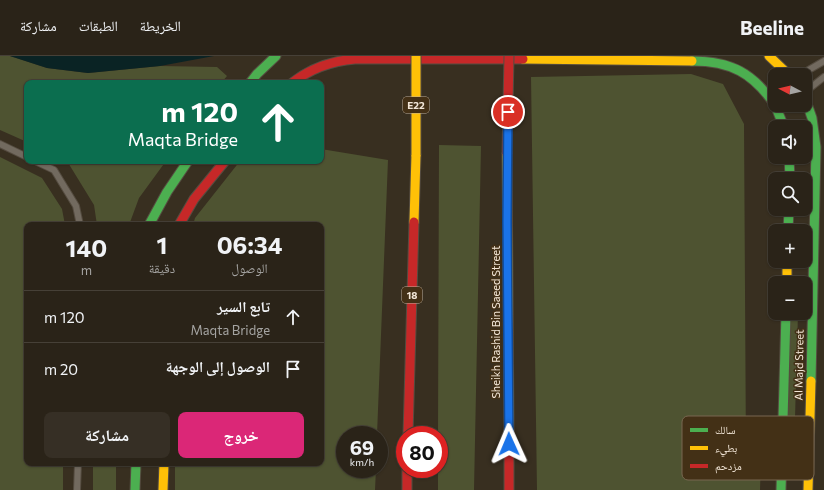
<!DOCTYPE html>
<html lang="ar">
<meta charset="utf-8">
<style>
:root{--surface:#2a2318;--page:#362f25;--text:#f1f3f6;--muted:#a5a4a2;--line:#464037;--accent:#db2777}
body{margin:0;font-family:Commissioner,"Noto Naskh Arabic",sans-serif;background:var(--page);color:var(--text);direction:rtl;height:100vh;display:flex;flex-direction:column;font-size:15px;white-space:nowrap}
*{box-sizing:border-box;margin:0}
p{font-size:13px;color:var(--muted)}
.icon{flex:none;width:22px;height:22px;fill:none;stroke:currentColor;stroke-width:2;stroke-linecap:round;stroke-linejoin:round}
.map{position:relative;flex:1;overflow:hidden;direction:ltr}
.drawer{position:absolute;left:24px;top:166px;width:300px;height:244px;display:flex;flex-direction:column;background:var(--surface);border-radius:8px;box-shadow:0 1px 3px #0004,0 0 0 1px var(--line);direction:rtl}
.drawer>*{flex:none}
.hud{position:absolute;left:24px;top:24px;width:300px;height:84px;border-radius:8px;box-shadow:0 1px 3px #0004,0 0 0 1px var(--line);direction:rtl;background:#0b6e4f;color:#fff;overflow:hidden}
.needle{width:26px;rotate:277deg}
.buttons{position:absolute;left:768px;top:12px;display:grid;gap:8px}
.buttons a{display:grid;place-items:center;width:44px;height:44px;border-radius:8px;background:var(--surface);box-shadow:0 1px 3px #0004,0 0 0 1px var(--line);font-size:20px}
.speed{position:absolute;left:336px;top:370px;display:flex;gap:8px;font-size:20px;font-weight:700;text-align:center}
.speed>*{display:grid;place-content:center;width:52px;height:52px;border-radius:50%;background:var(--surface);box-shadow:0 1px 3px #0004,0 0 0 1px var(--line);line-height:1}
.speed small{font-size:10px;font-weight:400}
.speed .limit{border:6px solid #d22;background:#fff;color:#111}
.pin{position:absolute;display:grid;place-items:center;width:34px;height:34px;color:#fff;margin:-17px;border:2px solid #fff;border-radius:50%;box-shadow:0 1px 4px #0007}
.me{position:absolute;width:44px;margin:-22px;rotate:359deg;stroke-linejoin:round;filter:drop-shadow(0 0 3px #0008)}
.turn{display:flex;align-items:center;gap:14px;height:84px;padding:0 20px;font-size:18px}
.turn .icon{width:52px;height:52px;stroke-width:2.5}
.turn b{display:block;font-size:28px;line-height:34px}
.eta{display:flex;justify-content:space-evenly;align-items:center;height:68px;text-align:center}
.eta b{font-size:24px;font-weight:700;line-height:28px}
.cta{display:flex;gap:8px;margin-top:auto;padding:8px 20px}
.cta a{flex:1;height:46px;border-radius:8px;background:var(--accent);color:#fff;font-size:16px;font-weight:700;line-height:46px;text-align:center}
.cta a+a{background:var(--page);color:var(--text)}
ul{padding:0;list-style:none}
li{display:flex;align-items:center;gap:12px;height:52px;padding:0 20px;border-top:1px solid var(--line)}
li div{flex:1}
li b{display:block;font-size:15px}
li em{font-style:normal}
header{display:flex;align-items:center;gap:24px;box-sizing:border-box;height:56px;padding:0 20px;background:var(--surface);border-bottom:1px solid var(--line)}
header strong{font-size:19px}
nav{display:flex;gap:22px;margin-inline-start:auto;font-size:14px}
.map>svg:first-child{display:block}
.green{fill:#4e5331}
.water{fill:#0a2324}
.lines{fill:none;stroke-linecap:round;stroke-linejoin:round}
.lane-casing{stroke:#554c40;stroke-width:8}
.fast-casing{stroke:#554c40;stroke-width:11}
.slow-casing{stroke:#554c40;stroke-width:11}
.jam-casing{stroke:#554c40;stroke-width:11}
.lane{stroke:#726a5f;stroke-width:6}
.fast{stroke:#4caf50;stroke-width:9}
.slow{stroke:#ffc107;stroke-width:9}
.jam{stroke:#c62828;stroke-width:9}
.slow-bridge-casing{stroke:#554c40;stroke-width:11;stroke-linecap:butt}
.jam-bridge-casing{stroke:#554c40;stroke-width:11;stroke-linecap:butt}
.slow-bridge{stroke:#ffc107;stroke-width:9}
.jam-bridge{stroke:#c62828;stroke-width:9}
.route-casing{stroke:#114b97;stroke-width:10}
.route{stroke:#1a73e8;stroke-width:7}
.labels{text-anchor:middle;stroke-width:3;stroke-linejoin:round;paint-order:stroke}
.shield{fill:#433016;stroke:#beaf9d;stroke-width:1}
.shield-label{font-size:10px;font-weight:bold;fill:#f2e6d7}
.street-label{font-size:11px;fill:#f2e6d7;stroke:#433016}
.key{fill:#433016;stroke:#786750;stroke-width:1}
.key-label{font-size:11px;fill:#f2e6d7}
</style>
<header>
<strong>Beeline</strong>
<nav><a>الخريطة</a><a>الطبقات</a><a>مشاركة</a></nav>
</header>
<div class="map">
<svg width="824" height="434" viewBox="0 0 824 434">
<rect width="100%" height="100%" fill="#382f20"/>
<!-- green -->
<g class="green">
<polygon points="0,0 10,0 47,12 88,17 160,10 217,11 227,20 221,27 27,27 27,86 0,74"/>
<polygon points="691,18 723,28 744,68 746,399 761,402 760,434 537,434 531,21"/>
<polygon points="439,89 481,90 474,434 438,434 438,413 439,413 439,379 438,379"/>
<polygon points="321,93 388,104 377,379 345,379 345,413 376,413 375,434 175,434 175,407 321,407 321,169 193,169 195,162 240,105 321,105"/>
<polygon points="0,101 42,122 62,153 65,169 27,169 27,407 63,407 63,434 0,434"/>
<polygon points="67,105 166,105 139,142 129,169 97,169 94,149"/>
<polygon points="788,257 798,257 795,362 785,362"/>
<rect x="93" y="407" width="23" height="27"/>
</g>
<!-- water -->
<polygon class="water" points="10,0 214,0 160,10 88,17 47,12"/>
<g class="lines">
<defs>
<g id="lane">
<polyline points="800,19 824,5"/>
<polyline points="805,36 824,21"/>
<polyline points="0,88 27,101"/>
<polyline points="35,105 54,114 76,150 80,169"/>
<polyline points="77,434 78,407"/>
</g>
<g id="fast">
<path d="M 692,5 C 731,5 753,17 775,49"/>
<polyline points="250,27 257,18 276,0"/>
<polyline points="805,42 812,62 816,91 811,325"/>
<polyline points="775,49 784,71"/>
<polyline points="789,101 790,123"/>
<polyline points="149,169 167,136 188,105"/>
<polyline points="788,175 789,153"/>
<polyline points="135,434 136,407"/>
<polyline points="781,434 786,257"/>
</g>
<g id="slow">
<polyline points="769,0 789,19"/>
<polyline points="523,3 692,5"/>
<polyline points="507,98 509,374"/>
<polyline points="414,166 416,99"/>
<polyline points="787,205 787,227"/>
<polyline points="163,434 164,407"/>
<polyline points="808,434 811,325"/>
</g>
<g id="jam">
<path d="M 292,27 C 311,12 331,5 355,3 L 523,3"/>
<polyline points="179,169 194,143 225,105"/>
<polyline points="509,374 509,434"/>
<polyline points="408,379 414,166"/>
<polyline points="407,413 407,434"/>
</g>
</defs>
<!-- lane casing -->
<use href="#lane" class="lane-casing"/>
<!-- fast casing -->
<use href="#fast" class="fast-casing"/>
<!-- slow casing -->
<use href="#slow" class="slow-casing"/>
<!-- jam casing -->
<use href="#jam" class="jam-casing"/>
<!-- lane -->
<use href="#lane" class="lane"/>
<!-- fast -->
<use href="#fast" class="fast"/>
<!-- slow -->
<use href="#slow" class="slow"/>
<!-- jam -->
<use href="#jam" class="jam"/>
<defs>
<polyline id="slow-bridge" points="416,0 416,99"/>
<polyline id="jam-bridge" points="507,98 509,0"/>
</defs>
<!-- slow-bridge casing -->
<use href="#slow-bridge" class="slow-bridge-casing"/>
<!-- jam-bridge casing -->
<use href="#jam-bridge" class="jam-bridge-casing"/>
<!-- slow-bridge -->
<use href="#slow-bridge" class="slow-bridge"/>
<!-- jam-bridge -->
<use href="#jam-bridge" class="jam-bridge"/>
</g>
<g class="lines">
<defs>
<polyline id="route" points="508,56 507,165 509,388"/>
</defs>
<!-- route casing -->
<use href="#route" class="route-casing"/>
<!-- route -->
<use href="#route" class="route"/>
</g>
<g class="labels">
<!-- shield labels -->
<g class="shield">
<rect x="403" y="41" width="26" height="16" rx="3"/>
<rect x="402" y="231" width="20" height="16" rx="3"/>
</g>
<g class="shield-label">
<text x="416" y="53">E22</text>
<text x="412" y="243">18</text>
</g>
<!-- street labels -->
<g class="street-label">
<text transform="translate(496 266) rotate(-90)" y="4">Sheikh Rashid Bin Saeed Street</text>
<text transform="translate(799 309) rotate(-89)" y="4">Al Majd Street</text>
</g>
</g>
<!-- legend -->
<rect x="682" y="360" width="132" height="64" rx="6" class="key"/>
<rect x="690" y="372" width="18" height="4" fill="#4caf50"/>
<rect x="690" y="390" width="18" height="4" fill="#ffc107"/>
<rect x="690" y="408" width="18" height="4" fill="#c62828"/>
<g class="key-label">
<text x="715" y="378">سالك</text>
<text x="715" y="396">بطيء</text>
<text x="715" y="414">مزدحم</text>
</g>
</svg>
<div class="buttons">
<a><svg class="needle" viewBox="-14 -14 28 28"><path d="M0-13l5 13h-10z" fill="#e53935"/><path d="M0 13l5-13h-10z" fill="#a5a4a2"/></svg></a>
<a><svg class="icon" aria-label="sound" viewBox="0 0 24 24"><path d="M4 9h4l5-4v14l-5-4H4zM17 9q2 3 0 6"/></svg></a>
<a><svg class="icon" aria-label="search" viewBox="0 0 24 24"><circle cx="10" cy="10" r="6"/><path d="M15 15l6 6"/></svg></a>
<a>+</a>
<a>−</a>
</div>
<div class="speed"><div>69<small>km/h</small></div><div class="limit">80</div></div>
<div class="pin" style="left:508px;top:56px;background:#d93025"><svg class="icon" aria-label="arrive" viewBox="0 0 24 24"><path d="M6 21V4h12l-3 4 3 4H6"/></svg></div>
<svg class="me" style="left:509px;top:388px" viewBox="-20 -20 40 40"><path d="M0-17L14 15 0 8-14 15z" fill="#1a73e8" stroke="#fff" stroke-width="4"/></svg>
<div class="hud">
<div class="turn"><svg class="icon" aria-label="ahead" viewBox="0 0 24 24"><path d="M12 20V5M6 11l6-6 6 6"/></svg><div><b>120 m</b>Maqta Bridge</div></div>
</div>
<section class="drawer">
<div class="eta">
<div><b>06:34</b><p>الوصول</p></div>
<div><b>1</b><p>دقيقة</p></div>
<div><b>140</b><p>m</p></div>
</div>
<ul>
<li><svg class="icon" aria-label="ahead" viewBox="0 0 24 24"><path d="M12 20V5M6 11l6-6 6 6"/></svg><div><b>تابع السير</b><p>Maqta Bridge</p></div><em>120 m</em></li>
<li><svg class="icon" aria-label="arrive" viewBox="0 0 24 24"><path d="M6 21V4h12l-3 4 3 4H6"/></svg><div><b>الوصول إلى الوجهة</b></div><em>20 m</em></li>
</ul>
<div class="cta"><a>خروج</a><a>مشاركة</a></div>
</section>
</div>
